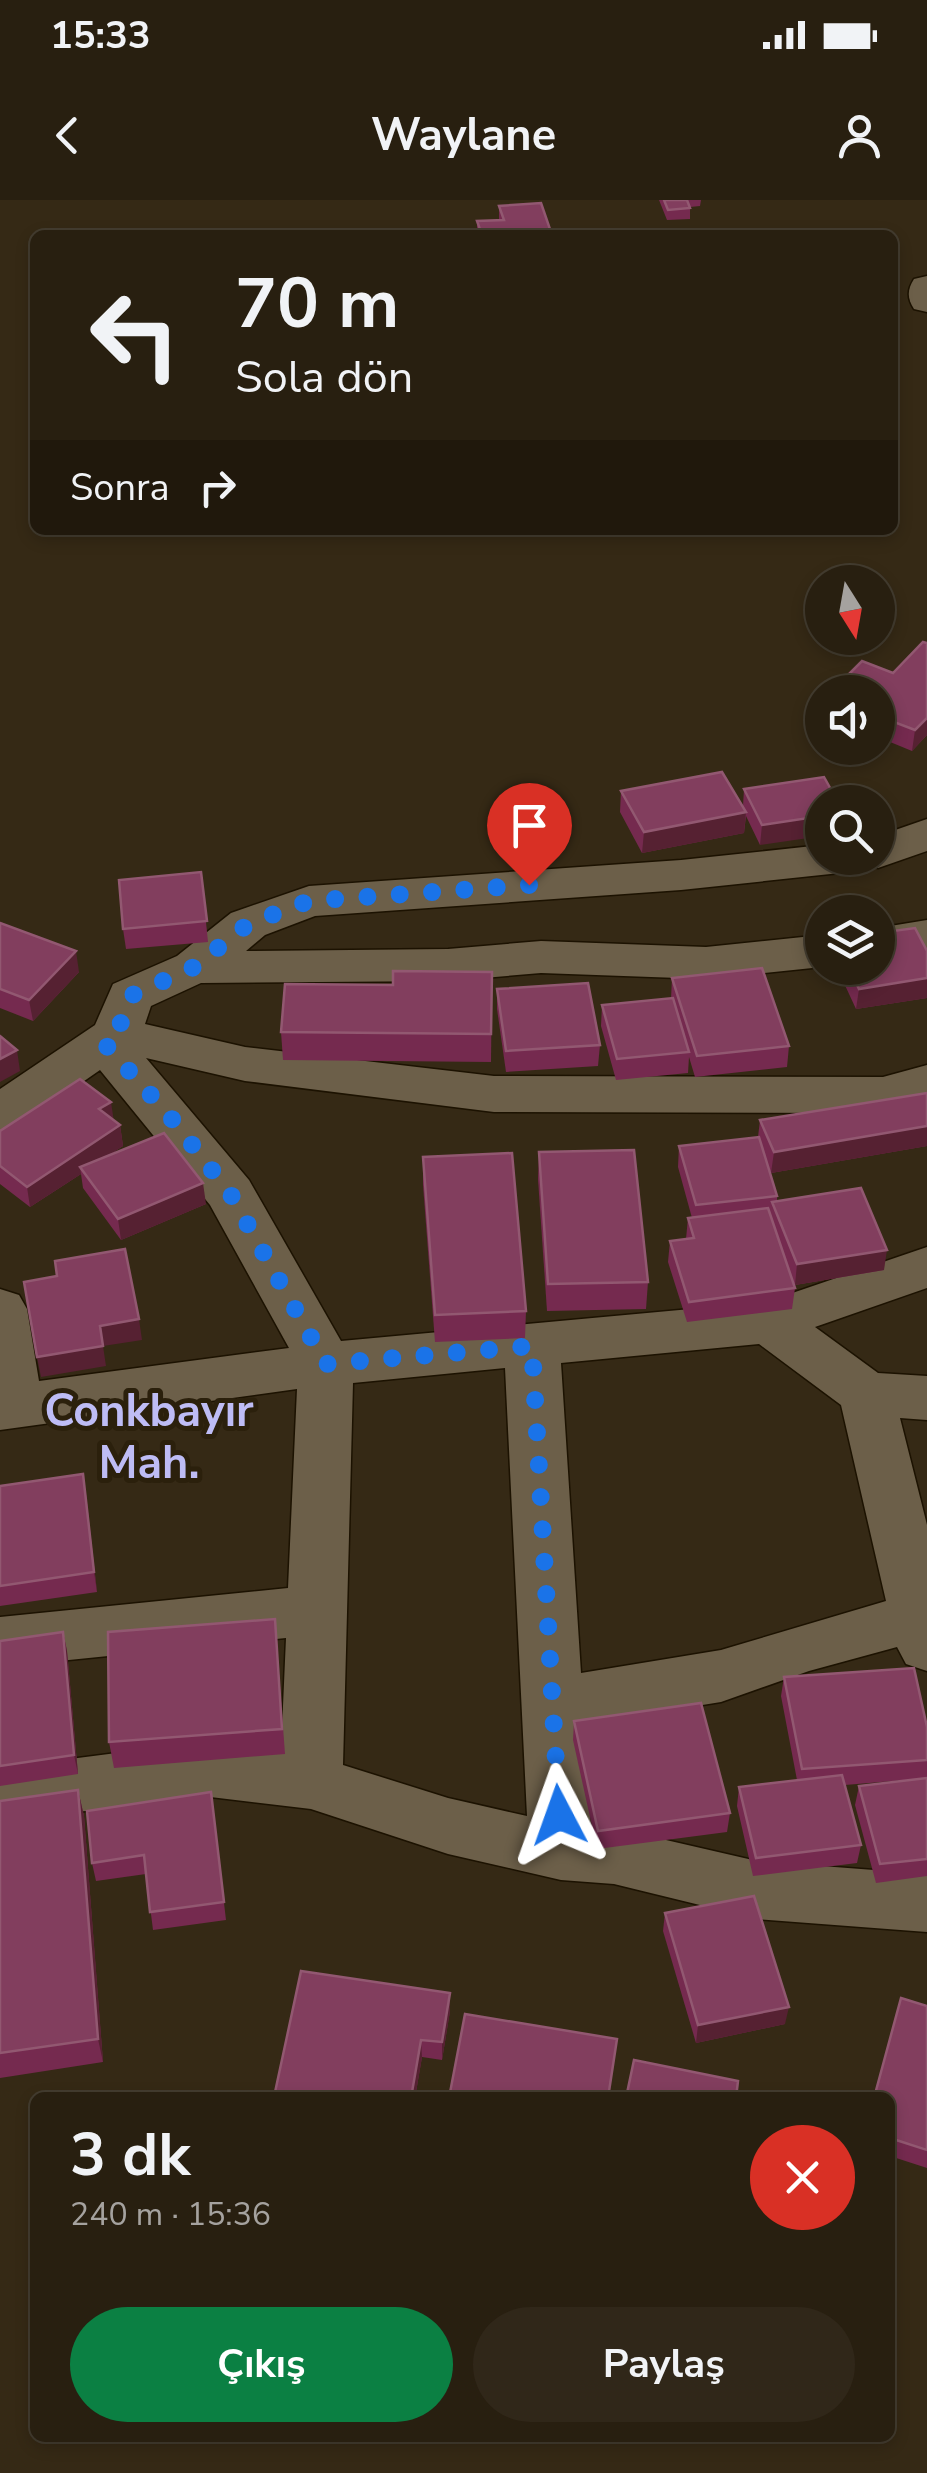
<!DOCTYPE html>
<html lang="tr">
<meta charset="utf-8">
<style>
:root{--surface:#281f10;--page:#302719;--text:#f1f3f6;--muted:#a5a29f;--line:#443d30;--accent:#0b8043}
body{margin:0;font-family:"Nunito Sans",sans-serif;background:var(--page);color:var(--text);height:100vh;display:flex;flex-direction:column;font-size:38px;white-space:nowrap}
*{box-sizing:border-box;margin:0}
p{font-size:32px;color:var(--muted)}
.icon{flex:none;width:55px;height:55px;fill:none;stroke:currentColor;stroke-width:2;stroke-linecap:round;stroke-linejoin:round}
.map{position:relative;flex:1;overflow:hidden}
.drawer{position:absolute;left:30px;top:1892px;width:865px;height:350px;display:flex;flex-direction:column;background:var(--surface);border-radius:15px;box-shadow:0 5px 15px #0003,0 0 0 2px var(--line)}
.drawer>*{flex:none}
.banner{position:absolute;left:30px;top:30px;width:868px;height:305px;border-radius:15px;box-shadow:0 5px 15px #0003,0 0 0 2px var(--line);background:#281f10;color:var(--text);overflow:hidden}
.needle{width:65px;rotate:169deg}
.buttons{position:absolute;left:805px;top:365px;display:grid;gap:20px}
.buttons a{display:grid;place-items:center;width:90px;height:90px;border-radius:50%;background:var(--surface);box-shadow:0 5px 15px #0003,0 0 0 2px var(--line);font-size:50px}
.pin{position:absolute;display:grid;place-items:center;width:85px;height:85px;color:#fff;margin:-102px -42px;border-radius:50% 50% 50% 0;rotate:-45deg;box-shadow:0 0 10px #0007}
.pin .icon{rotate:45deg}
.me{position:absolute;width:110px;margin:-55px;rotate:356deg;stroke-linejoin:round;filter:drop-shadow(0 0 8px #0008)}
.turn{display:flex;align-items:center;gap:35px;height:210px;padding:0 40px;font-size:45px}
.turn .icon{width:130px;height:130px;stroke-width:2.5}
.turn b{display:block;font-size:70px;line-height:85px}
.then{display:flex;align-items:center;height:95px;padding:0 40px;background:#0003;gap:20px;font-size:38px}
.round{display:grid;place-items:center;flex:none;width:105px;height:105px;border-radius:52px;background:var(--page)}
.headline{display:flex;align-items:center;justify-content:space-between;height:170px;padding:0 40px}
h1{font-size:60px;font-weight:700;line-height:75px}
.primary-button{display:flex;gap:20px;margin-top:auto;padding:20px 40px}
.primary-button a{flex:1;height:115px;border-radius:60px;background:var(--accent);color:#fff;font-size:40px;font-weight:700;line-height:115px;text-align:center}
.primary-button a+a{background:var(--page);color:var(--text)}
.status{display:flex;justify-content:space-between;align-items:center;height:70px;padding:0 50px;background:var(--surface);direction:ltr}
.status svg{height:28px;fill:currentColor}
header{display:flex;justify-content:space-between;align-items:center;height:130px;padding:0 40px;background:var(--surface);font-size:45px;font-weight:700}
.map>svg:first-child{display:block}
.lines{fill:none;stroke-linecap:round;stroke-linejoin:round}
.minor-casing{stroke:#1c1201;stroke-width:3}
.minor{fill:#6c5f49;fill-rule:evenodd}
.wall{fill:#752a4f}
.shaded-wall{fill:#562132}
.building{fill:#823e5e;stroke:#925871;stroke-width:2.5}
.route{stroke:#1a73e8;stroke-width:18;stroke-dasharray:0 32.4}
.labels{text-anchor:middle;stroke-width:10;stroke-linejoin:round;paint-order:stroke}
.district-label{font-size:45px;font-weight:bold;fill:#bebcf5;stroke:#2b200c}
</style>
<div class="status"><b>15:33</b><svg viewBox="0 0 49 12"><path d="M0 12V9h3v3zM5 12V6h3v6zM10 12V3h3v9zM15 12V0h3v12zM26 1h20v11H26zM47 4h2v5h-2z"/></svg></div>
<header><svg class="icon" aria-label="back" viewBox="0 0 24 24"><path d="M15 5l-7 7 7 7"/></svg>Waylane<svg class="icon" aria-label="person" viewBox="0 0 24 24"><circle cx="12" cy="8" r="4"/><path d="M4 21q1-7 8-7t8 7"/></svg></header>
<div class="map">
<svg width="927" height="2273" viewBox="0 0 927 2273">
<rect width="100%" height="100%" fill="#352915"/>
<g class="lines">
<defs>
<g id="minor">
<path d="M 927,76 L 927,112 L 914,109 C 907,98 907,90 914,79 Z"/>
<path d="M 927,619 L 927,651 L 878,668 L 861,662 L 856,668 L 840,673 L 681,690 L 315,716 L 265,735 L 246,751 L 448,749 L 541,741 L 706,747 L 822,735 L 822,767 L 706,779 L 541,773 L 448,781 L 201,783 L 151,806 L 145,824 L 245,847 L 494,876 L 883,877 L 927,865 L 927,900 L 884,913 L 494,912 L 245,881 L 146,858 L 249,980 L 341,1141 L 766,1102 L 927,1047 L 927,1088 L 815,1127 L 878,1173 L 927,1176 L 927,1220 L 900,1218 L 927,1325 L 927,1471 L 906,1464 L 897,1447 L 809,1471 L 721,1502 L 585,1524 L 591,1626 L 614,1628 L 757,1661 L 927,1674 L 927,1732 L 757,1719 L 614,1684 L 561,1680 L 448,1654 L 311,1609 L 202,1596 L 0,1622 L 0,1568 L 202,1542 L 281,1551 L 286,1438 L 0,1467 L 0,1417 L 288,1388 L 297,1189 L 0,1230 L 0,1089 L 19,1095 L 27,1109 L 39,1181 L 289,1148 L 210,1005 L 100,870 L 18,927 L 0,932 L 0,889 L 95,825 L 113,784 L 177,756 L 231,713 L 309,686 L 681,660 L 822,645 L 822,658 L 878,658 L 878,636 ZM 759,1144 L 841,1205 L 886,1401 L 721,1450 L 581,1473 L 561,1163 ZM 505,1168 L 527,1616 L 448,1598 L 343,1565 L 353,1183 Z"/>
<polygon points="927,720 927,752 878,760 878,728"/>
</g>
</defs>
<!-- minor casing -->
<use href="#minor" class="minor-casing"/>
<!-- minor -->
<use href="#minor" class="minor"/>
</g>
<!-- wall -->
<g class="wall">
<polygon points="659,0 701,0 700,6 690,7 690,19 667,20"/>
<polygon points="499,6 552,35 477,35 477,21 499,20"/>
<polygon points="893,473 927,535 912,551 878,537 878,492"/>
<polygon points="824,577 760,645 746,616 744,633 642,653 620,612 621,591 743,606 744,589"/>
<polygon points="201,672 208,742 126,749 123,729"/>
<polygon points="0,723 79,772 33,821 0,808"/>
<polygon points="927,751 927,798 856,809 837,768 878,768"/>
<polygon points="492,772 491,862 283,860 281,832 393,785"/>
<polygon points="672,778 789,846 787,867 695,877 689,857 688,873 616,880 601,826 602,805 671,799"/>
<polygon points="497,789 600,845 598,866 506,872 497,809"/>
<polygon points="927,893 927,946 771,973 767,964 777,996 777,1001 884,1070 795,1085 787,1066 795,1088 792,1109 687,1122 668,1062 670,1041 686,1039 688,1018 692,1018 678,967 679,946 758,937 760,920"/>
<polygon points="114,920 120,925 123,946 109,955 206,1004 121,1040 83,988 81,974 30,1007 0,984 0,931"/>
<polygon points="539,952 648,1082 646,1109 547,1111 538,979"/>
<polygon points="423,957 526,1111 525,1138 435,1142 423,985"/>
<polygon points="0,1286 86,1294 97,1392 0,1406"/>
<polygon points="275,1419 285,1554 114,1568 109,1542"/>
<polygon points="63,1432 67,1451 78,1574 0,1586 0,1441"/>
<polygon points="784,1477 927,1527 927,1676 876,1683 855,1605 859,1586 905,1580 845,1585 861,1645 857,1663 753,1676 737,1606 739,1587 797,1580 781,1496"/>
<polygon points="574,1521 730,1613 727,1632 597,1649 573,1540"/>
<polygon points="78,1590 84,1616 103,1862 0,1878 0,1601"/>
<polygon points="211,1592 226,1720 153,1730 146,1674 96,1681 92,1663"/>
<polygon points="665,1713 785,1824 696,1843 663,1731"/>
<polygon points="301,1771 450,1811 442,1860 422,1857 415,1898 274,1898"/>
<polygon points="927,1806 927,1968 890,1956 890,1898"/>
</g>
<!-- shaded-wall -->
<g class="shaded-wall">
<polygon points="927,518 927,535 912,551 915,530"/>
<polygon points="746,612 744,633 642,653 644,632"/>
<polygon points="822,616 822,636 760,645 762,625"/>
<polygon points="76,751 79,772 33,821 29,800"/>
<polygon points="927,778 927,798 856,809 859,789"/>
<polygon points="17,850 20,871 0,882 0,859"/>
<polygon points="111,902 114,922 99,909"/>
<polygon points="120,925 123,946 84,972 80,967 81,974 30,1007 27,987"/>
<polygon points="927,926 927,946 771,973 774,952"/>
<polygon points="203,983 206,1004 121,1040 118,1019"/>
<polygon points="887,1050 884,1070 795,1085 797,1064"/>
<polygon points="139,1119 142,1140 103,1146 106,1166 41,1177 37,1157 100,1126"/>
<polygon points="83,1274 86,1294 97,1392 94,1372"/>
<polygon points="63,1432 67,1451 78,1574 74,1555"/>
<polygon points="78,1590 84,1616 103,1862 98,1839"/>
<polygon points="450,1793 450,1811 442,1860 442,1842"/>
<polygon points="789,1807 785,1824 696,1843 698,1825"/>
<polygon points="421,1840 422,1857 415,1898 411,1898"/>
</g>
<!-- building -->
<g class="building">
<polygon points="664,0 687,0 690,8 668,10"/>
<polygon points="541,3 552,35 482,35 477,21 504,20 499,6"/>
<polygon points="923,442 927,443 927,518 915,530 878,516 878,492 831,492 862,461 893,473"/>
<polygon points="722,572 746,612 644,632 621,591"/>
<polygon points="824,577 838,602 822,602 822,616 762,625 744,589"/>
<polygon points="201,672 207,721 123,729 119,680"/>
<polygon points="0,723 76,751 29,800 0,789"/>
<polygon points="915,728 927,751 927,778 859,789 849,768 878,768 878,733"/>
<polygon points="762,768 789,846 697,856 672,778"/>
<polygon points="393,771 492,772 491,834 281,832 285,784 393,785"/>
<polygon points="588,783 600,845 506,851 497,789"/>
<polygon points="673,798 689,852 617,859 602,805"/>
<polygon points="0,836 17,850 0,859"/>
<polygon points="80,879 111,902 99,909 120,925 27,987 0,966 0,931"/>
<polygon points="927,893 927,926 774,952 760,920"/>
<polygon points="164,933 203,983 118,1019 80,967"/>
<polygon points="759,937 777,996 696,1005 679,946"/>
<polygon points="634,950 648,1082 548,1084 539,952"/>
<polygon points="512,953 526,1111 435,1115 423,957"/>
<polygon points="861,988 887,1050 797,1064 772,1002"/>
<polygon points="768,1008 795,1088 689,1102 670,1041 694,1038 688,1018"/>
<polygon points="125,1049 139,1119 100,1126 103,1146 37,1157 24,1082 57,1076 55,1061"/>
<polygon points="83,1274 94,1372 0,1386 0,1286"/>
<polygon points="275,1419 282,1529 109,1542 108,1432"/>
<polygon points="63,1432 74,1555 0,1566 0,1441"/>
<polygon points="914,1468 927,1527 927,1560 802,1569 784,1477"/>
<polygon points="701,1503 730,1613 598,1631 574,1521"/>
<polygon points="842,1575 861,1645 756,1658 739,1587"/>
<polygon points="927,1578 927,1659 880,1664 859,1586"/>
<polygon points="78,1590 98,1839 0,1853 0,1601"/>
<polygon points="211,1592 224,1702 150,1712 144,1655 92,1663 87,1611"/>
<polygon points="754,1696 789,1807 698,1825 665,1713"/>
<polygon points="301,1771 450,1793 442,1842 421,1840 411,1898 274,1897"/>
<polygon points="901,1798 927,1806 927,1950 890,1938 890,1898 874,1898"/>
<polygon points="465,1814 617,1839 608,1898 449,1898"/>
<polygon points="634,1860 738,1881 736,1898 626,1898"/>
</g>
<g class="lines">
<!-- route -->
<polyline class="route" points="529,685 309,701 248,724 194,767 130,796 117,834 104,843 168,914 230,993 326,1164 532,1146 559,1615"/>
</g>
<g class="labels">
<!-- district labels -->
<g class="district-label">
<text x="149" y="1226">Conkbayır<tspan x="149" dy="52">Mah.</tspan></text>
</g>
</g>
</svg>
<div class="buttons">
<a><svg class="needle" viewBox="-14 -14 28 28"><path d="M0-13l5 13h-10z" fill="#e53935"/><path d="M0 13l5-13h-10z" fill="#a5a29f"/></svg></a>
<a><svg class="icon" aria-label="sound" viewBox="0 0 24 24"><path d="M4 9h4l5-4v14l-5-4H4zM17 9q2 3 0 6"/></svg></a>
<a><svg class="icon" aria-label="search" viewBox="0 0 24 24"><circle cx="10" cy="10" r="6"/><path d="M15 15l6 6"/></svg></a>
<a><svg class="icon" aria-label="layers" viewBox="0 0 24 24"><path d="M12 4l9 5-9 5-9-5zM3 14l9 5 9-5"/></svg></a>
</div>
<div class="pin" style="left:529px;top:685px;background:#d93025"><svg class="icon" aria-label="arrive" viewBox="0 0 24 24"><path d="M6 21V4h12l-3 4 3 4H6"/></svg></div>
<svg class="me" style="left:559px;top:1615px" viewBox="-20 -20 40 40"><path d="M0-17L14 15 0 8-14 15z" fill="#1a73e8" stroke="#fff" stroke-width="4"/></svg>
<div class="banner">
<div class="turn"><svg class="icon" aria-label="left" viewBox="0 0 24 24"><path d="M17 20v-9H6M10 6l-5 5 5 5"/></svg><div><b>70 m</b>Sola dön</div></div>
<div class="then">Sonra<svg class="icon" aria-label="right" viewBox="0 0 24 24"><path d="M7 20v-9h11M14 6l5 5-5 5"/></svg></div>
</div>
<section class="drawer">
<div class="headline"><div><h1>3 dk</h1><p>240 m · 15:36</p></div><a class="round" style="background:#d93025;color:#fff"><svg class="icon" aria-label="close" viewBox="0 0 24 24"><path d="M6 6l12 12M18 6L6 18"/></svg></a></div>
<div class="primary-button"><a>Çıkış</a><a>Paylaş</a></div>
</section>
</div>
